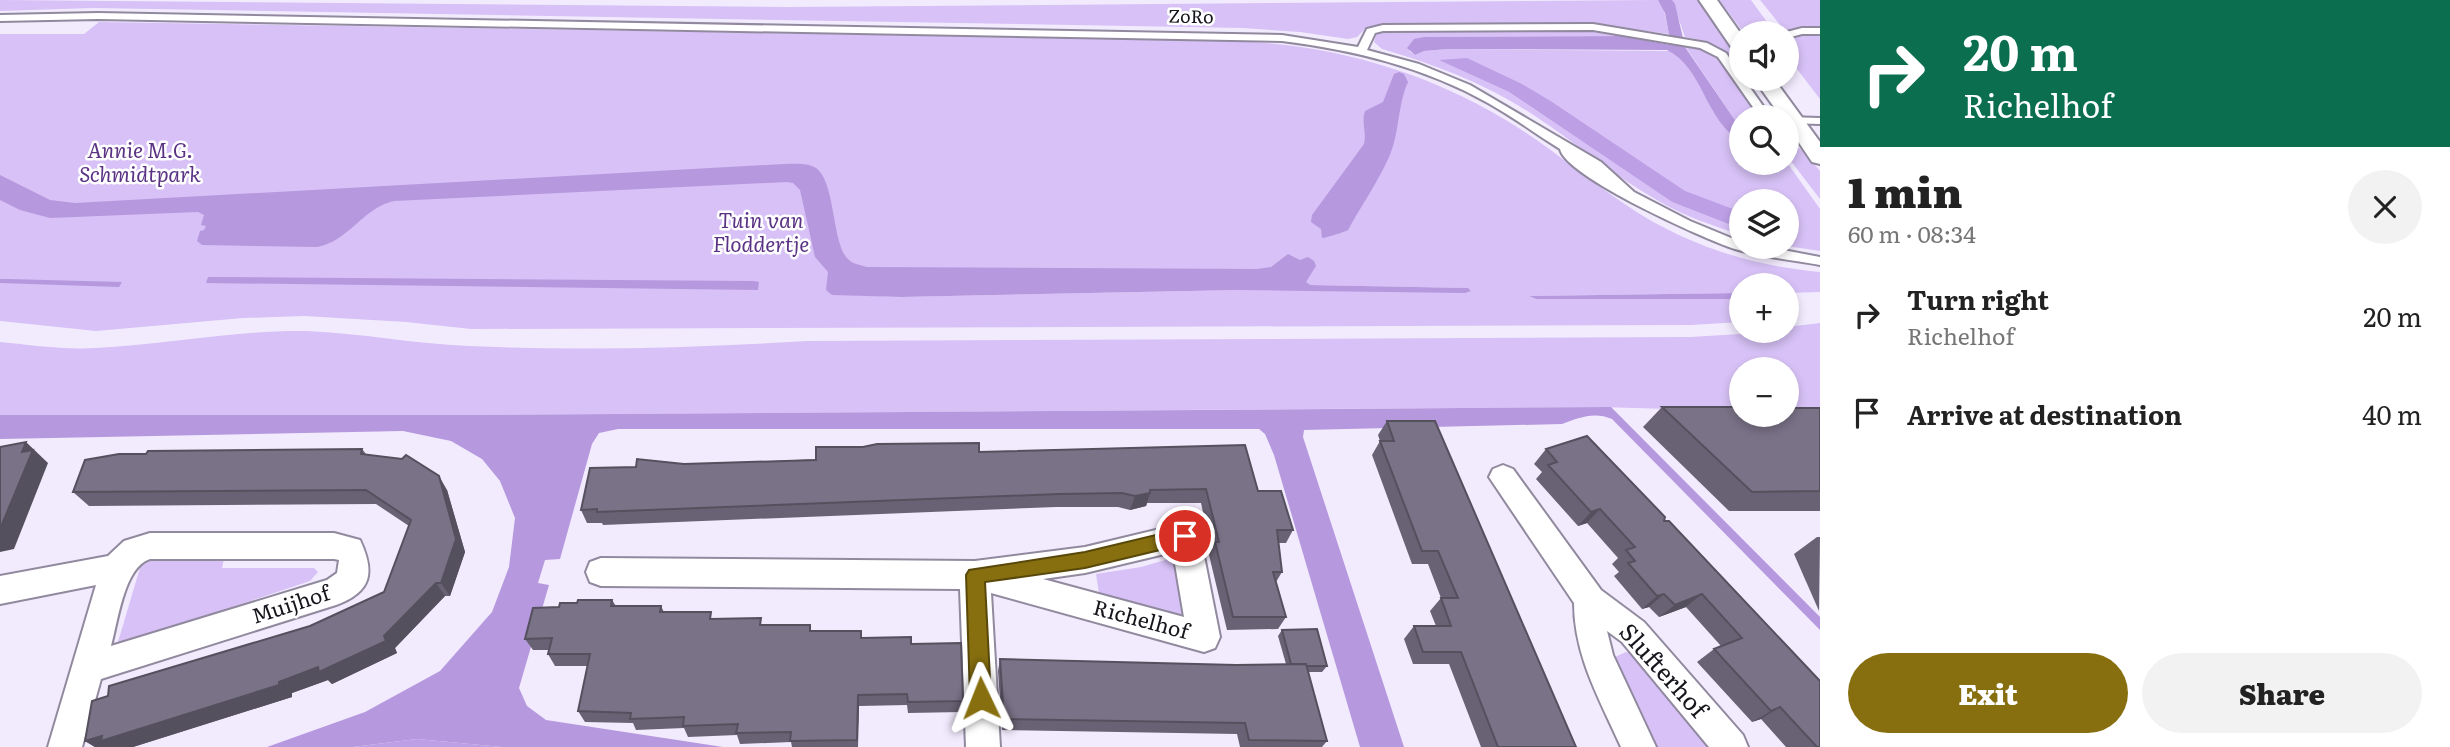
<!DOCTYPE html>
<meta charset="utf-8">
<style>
:root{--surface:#fff;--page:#f2f2f2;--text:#222;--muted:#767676;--accent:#876f0f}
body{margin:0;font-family:Literata,serif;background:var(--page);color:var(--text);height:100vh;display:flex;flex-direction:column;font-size:26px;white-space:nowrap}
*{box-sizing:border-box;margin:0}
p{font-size:23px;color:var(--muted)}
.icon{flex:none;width:38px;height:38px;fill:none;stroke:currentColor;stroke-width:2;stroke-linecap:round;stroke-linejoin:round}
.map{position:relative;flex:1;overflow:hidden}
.sheet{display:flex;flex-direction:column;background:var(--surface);width:630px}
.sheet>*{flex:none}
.hud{background:#0b6e4f;color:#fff;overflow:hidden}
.fabs{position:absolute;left:1729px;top:21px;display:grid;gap:14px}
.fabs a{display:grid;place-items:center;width:70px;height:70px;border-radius:50%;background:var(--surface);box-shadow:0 4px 10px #0003;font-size:35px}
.pin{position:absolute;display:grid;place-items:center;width:60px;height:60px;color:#fff;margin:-30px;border:4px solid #fff;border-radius:50%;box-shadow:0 2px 7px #0007}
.me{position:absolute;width:77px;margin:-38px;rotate:358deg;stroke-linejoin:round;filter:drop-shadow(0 0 5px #0008)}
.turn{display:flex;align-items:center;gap:24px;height:147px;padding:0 28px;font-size:32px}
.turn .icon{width:91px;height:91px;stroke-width:2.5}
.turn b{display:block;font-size:49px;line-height:60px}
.round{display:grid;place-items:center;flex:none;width:74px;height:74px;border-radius:37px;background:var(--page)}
.summary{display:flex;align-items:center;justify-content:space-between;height:119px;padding:0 28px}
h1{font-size:42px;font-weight:800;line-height:52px}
.primary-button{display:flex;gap:14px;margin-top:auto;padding:14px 28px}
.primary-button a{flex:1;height:80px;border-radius:42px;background:var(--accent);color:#fff;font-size:28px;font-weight:800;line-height:80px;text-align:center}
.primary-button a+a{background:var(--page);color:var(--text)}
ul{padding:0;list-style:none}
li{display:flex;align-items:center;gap:21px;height:98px;padding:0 28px}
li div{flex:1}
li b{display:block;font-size:26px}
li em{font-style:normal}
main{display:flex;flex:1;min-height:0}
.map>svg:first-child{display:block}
.green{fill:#d7c1f6;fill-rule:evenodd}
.forest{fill:#bc9fe5}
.water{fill:#b698de}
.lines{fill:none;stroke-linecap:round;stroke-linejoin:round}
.lane-casing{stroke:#91899e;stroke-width:4}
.street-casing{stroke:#91899e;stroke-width:4}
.lane{fill:#fff;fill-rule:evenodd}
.street{fill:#fff;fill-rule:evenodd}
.wall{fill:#696274}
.shaded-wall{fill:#55505e}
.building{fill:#7a7287;stroke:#55505e;stroke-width:2}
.route{fill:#876f0f;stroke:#58480a;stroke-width:2}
.labels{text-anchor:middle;stroke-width:5;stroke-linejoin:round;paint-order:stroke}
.far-street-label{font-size:18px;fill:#17141c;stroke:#fff}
.park-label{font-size:21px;font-style:italic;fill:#5b3385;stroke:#fff}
.street-label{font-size:21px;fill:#17141c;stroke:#fff}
.near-street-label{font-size:24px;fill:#17141c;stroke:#fff}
</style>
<main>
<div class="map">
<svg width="1820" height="747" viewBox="0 0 1820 747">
<rect width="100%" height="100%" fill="#f2ebfe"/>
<!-- green -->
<g class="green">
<polygon points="0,0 787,7 1658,0 1663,6 1669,34 1593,24 1381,25 1366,28 1357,37 1348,39 1300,32 1243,28 93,8 0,11"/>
<path d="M 1672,0 L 1699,0 L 1741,61 L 1741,72 C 1724,47 1714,42 1685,37 Z"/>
<polygon points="1719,0 1751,0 1775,33 1744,33"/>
<polygon points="1760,0 1820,0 1820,99 1787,56 1787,43 1798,35 1794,29 1785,31"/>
<path d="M 99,22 L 1236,41 C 1332,45 1421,70 1504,119 C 1547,144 1584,177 1626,205 C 1683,244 1751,266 1820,272 L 1820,292 L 1787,293 L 1787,285 L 1741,285 L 1741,293 L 1529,296 L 1536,299 L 1741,299 L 1741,322 L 1691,325 L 471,329 L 406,322 L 304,316 L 243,318 L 96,331 L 0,321 L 0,34 L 84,34 ZM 1310,285 L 1467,288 L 1471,291 L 1237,290 L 901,297 L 830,294 Z"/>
<path d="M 1586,29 L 1671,44 L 1621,36 L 1424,37 L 1409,51 L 1415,55 L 1424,51 L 1448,49 L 1671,51 C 1704,72 1707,123 1741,141 L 1741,163 L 1788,164 L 1820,209 L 1820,251 L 1787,246 L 1787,201 L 1741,201 L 1741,212 L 1685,192 L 1524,85 L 1440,60 L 1509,92 L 1672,202 L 1741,229 L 1741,235 C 1714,226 1687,217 1662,203 C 1615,177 1574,141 1529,112 C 1483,83 1434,64 1382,49 L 1374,42 L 1376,35 L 1382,31 Z"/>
<polygon points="1685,46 1706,51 1717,57 1759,117 1741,117 1741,129"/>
<polygon points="1787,140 1803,151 1820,171 1820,199 1787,156"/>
<path d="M 1820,323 L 1820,413 L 1787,412 L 1787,369 L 1741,369 L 1741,411 L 1599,407 L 488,415 L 0,415 L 0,342 C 32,345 63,350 95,348 C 165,345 235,330 306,331 C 361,333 414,344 469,346 C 580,351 697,348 807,341 L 1691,337 L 1787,331 L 1787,327 Z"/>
<polygon points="1179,556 1192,621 1100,600 1096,574 1141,567"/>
<polygon points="224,559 222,568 314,568 318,572 310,581 122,644 118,642 142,561"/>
<polygon points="1626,652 1637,656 1716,747 1651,747 1617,677 1615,657"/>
</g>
<!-- forest -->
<g class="forest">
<polygon points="1467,58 1524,85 1552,102 1685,191 1741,212 1741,229 1672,202 1509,92 1439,60"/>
<polygon points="417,739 502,747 353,747"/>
</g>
<!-- water -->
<g class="water">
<path d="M 1658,0 L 1672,0 L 1675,4 L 1685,47 L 1741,129 L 1741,141 C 1705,122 1704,68 1667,50 L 1448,49 L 1424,51 L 1415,55 L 1407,48 L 1414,39 L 1424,37 L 1621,36 L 1671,45 L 1665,13 Z"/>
<path d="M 1399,72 L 1404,74 L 1408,82 C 1397,106 1400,133 1389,157 C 1378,182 1361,206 1348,230 C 1345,232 1325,238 1322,238 L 1321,229 L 1311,222 L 1312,215 L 1364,144 C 1367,132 1361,123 1365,111 L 1383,102 L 1394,74 Z"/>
<path d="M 784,164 C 793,164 804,163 812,166 C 836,174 831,240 847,258 C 852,264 860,265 867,267 L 1257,269 L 1271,267 L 1288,254 L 1300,260 L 1308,257 L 1314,261 L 1316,266 L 1306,282 L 1310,285 L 1468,288 L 1471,291 L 1465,293 L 1237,290 L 901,297 L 832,295 L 826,290 L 828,272 L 815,257 L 800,190 L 793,183 L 787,182 L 394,201 C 364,207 348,242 317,247 L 202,245 L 197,241 L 200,231 L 204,230 L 206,226 L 201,225 L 204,215 L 198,212 L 50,218 L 20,210 L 0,200 L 0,175 L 50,200 L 75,203 Z"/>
<polygon points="208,277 754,281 759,282 758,290 206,283"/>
<polygon points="0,279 8,279 122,282 119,287 0,283"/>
<polygon points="1741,293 1741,299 1536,299 1529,296"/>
<path d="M 1611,407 L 1820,617 L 1820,630 L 1612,419 C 1594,411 1578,418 1562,424 L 1304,430 L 1303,437 L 1404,747 L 1360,747 L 1274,455 L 1265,434 L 1259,429 L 618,429 L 599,433 L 592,444 L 560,559 L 545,560 L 538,583 L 549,585 L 519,688 L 527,706 L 546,720 L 723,747 L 502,747 L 417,739 L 353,747 L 267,747 L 365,712 L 440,671 L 492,612 L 509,567 L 515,518 L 500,481 L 482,459 L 451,441 L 403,431 L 0,439 L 0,415 L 488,415 Z"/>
</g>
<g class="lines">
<defs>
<g id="lane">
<path d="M 98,13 L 1282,35 L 1358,47 L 1367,29 L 1383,25 L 1593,24 L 1707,43 L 1726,53 L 1741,75 L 1741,79 L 1744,79 L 1763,106 L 1779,117 L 1766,117 L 1755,110 L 1718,57 L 1700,48 L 1593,30 L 1383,31 L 1375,33 L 1367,50 L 1419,64 L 1470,85 L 1601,162 L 1634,192 L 1690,221 L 1741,242 L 1741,247 L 1767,247 L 1820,257 L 1820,265 C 1792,260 1762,257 1735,249 C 1704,239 1566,177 1560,149 C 1536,134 1513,117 1488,103 C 1424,67 1354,50 1282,41 L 98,19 L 0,21 L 0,15 Z"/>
<polygon points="1802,28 1820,28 1820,34 1802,34 1787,38 1787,33 1783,33"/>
<polygon points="1785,117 1787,117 1820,118 1820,124 1787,123 1787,117"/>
</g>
<g id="street">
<polygon points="1699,0 1717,0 1741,34 1741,53 1734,51"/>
<polygon points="1754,79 1774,79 1820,142 1820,164 1812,162 1787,125 1787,117 1781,117"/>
<path d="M 1503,465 L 1513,469 L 1601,590 L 1644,622 L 1743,735 L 1748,747 L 1709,747 L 1622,642 L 1607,631 L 1613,655 L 1656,747 L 1621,747 C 1600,700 1574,656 1574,603 L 1489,477 L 1493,469 Z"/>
<path d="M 1185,523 L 1196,527 L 1200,536 L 1220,637 L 1215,648 L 1204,652 L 991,593 L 1000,747 L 966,747 L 960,589 L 601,586 L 590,582 L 586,572 L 590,562 L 601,558 L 975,561 L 1085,547 ZM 1173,552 L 1184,617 L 1043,579 L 1085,573 Z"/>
<path d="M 150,533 L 334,533 L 360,540 C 375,572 372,592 336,605 L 101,679 L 82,747 L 48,747 L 96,585 L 0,604 L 0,576 L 108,556 L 124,541 ZM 150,559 L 334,559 L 339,560 L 337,573 L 327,580 L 111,646 C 118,621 124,567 150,559 Z"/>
</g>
</defs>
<!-- lane casing -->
<use href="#lane" class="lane-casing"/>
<!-- street casing -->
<use href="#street" class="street-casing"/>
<!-- lane -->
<use href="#lane" class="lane"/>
<!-- street -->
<use href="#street" class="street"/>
</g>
<!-- wall -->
<g class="wall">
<polygon points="1662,407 1820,408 1820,511 1729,511 1643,427"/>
<polygon points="1387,421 1576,747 1481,747 1449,664 1413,664 1404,639 1414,626 1436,626 1430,611 1441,598 1428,564 1412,564 1372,455 1380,441 1378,435"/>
<polygon points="362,449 366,454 447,490 465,552 450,596 445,596 395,648 397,653 332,684 328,680 292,693 292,697 133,747 95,747 85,741 310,626 384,592 409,526 376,504 89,506 73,492"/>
<polygon points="1546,449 1664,521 1820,747 1786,747 1761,719 1752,722 1697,662 1714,649 1721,646 1686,607 1659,617 1649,607 1642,609 1614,576 1619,572 1612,564 1618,558 1587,523 1578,526 1536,479 1542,472 1534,464"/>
<polygon points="979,452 1258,491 1293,530 1286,543 1278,543 1282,572 1276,582 1286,617 1278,629 1227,630 1209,555 1211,550 1201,503 1147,503 1146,506 1130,510 1118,507 1056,507 603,525 602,523 587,523 581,510 636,467"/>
<polygon points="1817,537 1820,537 1819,611 1794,554"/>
<polygon points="612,600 616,606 661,606 664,612 713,619 762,625 810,625 811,631 861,631 861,638 911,644 963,701 962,712 908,713 907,705 859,706 858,747 792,747 791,742 740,744 737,735 688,737 684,728 636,730 633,723 585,722 578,711 588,666 555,666 548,654 549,650 533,650 525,639 559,607"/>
<polygon points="1282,630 1327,666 1322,672 1308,672 1327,741 1322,747 1240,747 1237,734 1002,730 998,671 1000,659 1236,665 1286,664 1278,636"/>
</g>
<!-- shaded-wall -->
<g class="shaded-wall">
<polygon points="26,442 48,463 14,549 0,552 0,529 22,452"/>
<polygon points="439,476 447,490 465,552 450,596 441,583"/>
<polygon points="1150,493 1146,506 1130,510 1135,496"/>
<polygon points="1600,509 1587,523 1578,526 1591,512"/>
<polygon points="436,583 445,596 395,648 397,653 332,684 328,680 292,693 292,697 133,747 95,747 85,741 279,682 318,667 384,636"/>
<polygon points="1664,594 1649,607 1642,609 1657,596"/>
<polygon points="1702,594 1686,607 1659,617 1675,605"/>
<polygon points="858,695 859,706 857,747 857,740"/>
<polygon points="1780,707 1761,719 1752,722 1771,711"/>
</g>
<!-- building -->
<g class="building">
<polygon points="1662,407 1741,407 1741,415 1787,415 1787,408 1820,408 1820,491 1752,492"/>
<polygon points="1387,421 1435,421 1576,747 1498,747 1461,652 1423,652 1414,626 1451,626 1441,598 1458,598 1438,551 1422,551 1380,441 1394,441"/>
<polygon points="1587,436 1665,517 1664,521 1669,521 1820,681 1820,747 1817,747 1780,707 1771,711 1714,649 1742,638 1702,594 1675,605 1664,594 1657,596 1628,563 1635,561 1626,550 1635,547 1600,509 1591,512 1548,465 1557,462 1546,449"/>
<polygon points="26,442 22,452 33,450 0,529 0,447"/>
<polygon points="979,443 979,452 1245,445 1258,491 1281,491 1293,530 1277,530 1282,572 1273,572 1286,617 1233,617 1215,542 1219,542 1206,489 1150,490 1150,493 1135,496 1122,493 1059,494 597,512 597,509 581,510 590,468 636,467 637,459 684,464 816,460 816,447 863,447 877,444"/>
<polygon points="362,449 361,454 402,459 406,455 439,476 456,539 441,583 436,583 384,636 386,641 319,672 318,667 279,682 279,685 101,741 102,736 85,741 92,701 108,696 109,686 310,626 384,592 411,520 366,490 73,492 85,460 119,454 146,454 148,451"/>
<polygon points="578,600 612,600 611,606 661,606 660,612 711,612 710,619 761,618 760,625 810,625 810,631 861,631 861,638 911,637 911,644 961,643 963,701 908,702 907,694 858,695 857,740 790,741 791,732 736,733 738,724 683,726 684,717 630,719 631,713 578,711 590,654 548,654 552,638 525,639 533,608 559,607 560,603 577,603"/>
<polygon points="1317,629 1327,666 1306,666 1306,664 1291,664 1282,630"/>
<polygon points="1000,659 1236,665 1306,664 1327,741 1249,740 1245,723 1004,719"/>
</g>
<!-- route -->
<polygon class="route" points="1185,528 1191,531 1194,536 1191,542 1185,544 1085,568 985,582 991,698 988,705 981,708 973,705 970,698 966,575 969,570 1085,552"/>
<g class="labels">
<!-- far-street labels -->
<g class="far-street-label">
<text transform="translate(1191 17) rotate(1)" y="6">ZoRo</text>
</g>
<!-- park labels -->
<g class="park-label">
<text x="140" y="158">Annie M.G.<tspan x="140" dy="24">Schmidtpark</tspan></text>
<text x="761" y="228">Tuin van<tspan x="761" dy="24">Floddertje</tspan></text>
</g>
<!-- street labels -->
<g class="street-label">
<text transform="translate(291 605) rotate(-18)" y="7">Muijhof</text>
<text transform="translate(1141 620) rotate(15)" y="7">Richelhof</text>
</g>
<!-- near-street labels -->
<g class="near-street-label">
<text transform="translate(1663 671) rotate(48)" y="8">Slufterhof</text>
</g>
</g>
</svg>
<div class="fabs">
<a><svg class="icon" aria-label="sound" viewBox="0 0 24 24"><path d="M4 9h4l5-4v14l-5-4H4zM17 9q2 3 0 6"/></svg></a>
<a><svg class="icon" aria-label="search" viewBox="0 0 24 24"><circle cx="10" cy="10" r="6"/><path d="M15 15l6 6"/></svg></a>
<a><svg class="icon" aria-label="layers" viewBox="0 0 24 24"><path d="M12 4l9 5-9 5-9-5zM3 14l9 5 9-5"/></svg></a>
<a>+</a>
<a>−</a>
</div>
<div class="pin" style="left:1185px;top:536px;background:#d93025"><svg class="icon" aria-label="arrive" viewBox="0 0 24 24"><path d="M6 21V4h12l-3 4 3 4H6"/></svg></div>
<svg class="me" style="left:981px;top:698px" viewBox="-20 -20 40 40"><path d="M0-17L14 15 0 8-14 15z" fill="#876f0f" stroke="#fff" stroke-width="4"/></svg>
</div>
<section class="sheet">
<div class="hud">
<div class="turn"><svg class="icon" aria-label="right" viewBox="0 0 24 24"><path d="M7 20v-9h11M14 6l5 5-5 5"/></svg><div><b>20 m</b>Richelhof</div></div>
</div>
<div class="summary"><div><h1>1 min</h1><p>60 m · 08:34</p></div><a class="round"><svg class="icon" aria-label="close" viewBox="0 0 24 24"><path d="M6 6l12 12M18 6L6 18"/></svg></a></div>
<ul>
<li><svg class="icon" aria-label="right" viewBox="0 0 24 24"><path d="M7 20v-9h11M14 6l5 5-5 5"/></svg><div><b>Turn right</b><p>Richelhof</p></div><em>20 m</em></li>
<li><svg class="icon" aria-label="arrive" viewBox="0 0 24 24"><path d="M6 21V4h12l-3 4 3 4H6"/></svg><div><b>Arrive at destination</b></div><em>40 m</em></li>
</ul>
<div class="primary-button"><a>Exit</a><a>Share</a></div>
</section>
</main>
